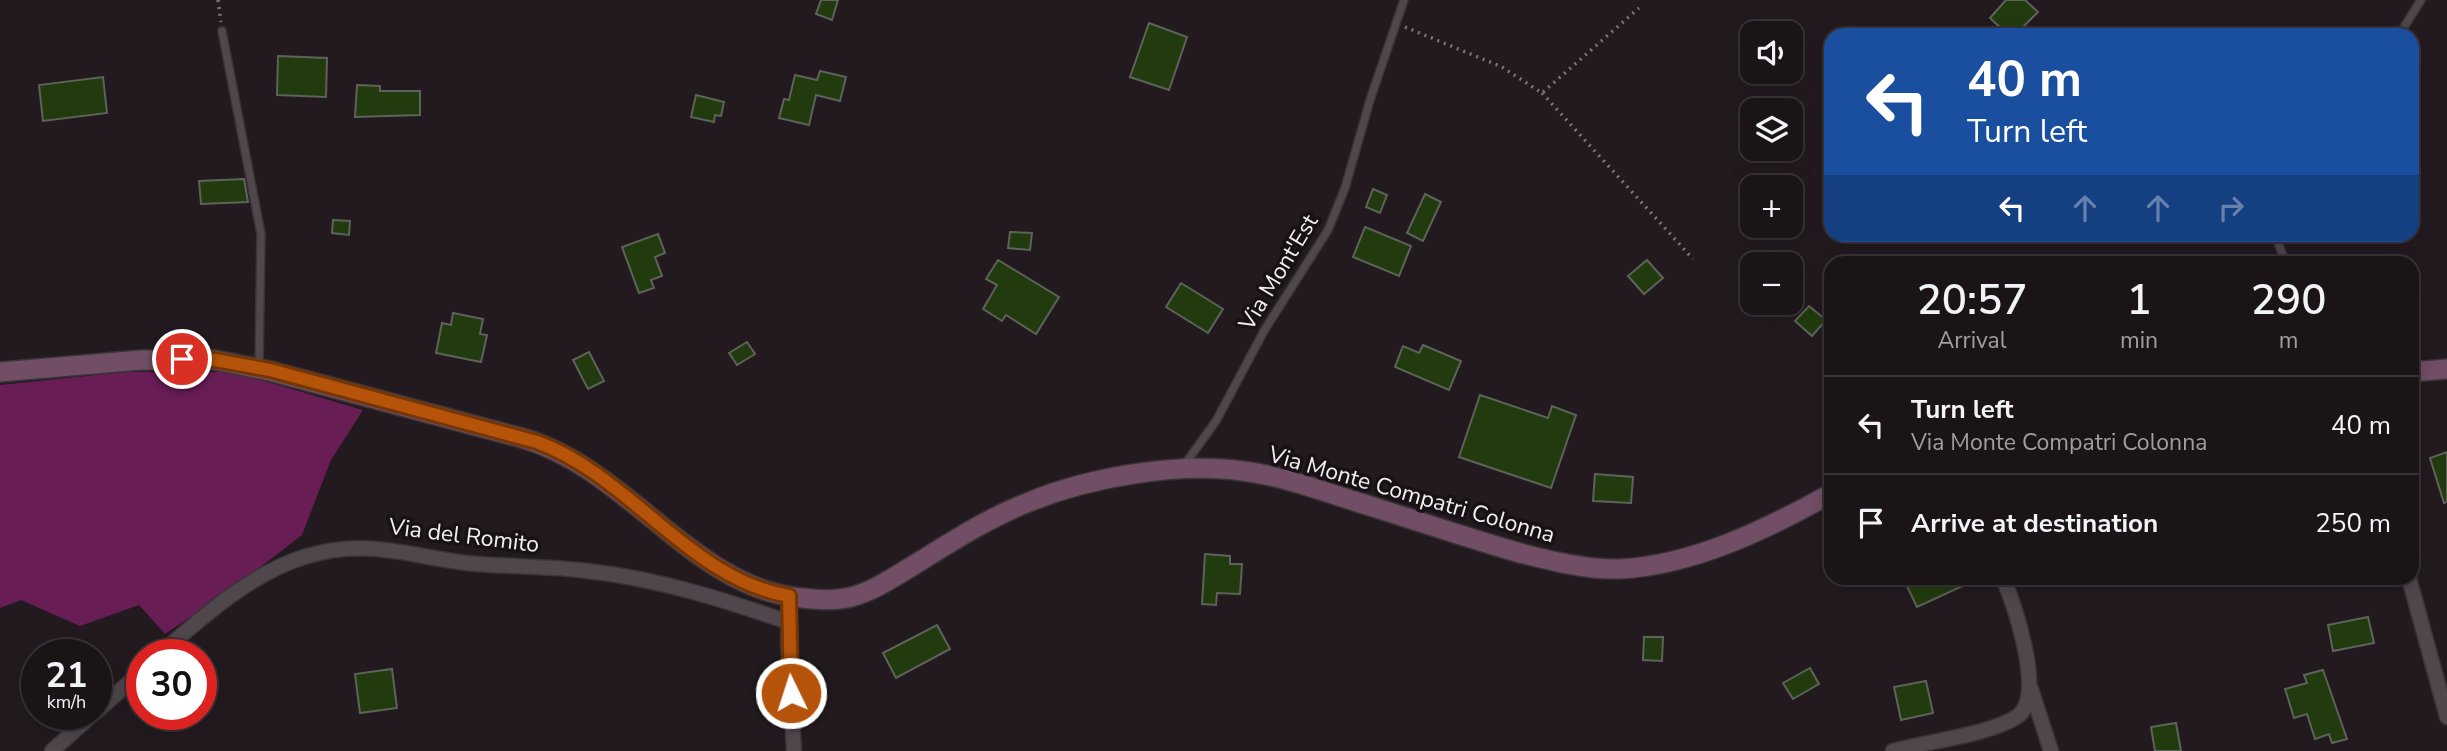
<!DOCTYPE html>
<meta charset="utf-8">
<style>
:root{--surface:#1a1417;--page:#272124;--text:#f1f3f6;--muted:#9f9ea1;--line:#383336}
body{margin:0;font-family:"Nunito Sans",sans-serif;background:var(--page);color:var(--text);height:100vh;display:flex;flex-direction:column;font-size:26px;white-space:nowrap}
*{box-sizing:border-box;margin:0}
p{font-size:23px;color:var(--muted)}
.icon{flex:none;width:38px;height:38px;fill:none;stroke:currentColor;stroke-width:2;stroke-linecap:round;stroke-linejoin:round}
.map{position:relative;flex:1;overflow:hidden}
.drawer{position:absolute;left:1824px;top:256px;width:595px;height:329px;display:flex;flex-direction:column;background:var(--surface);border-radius:21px;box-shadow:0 4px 18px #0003,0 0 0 2px var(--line)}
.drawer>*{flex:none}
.hud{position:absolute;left:1824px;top:28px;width:595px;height:214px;border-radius:21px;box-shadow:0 4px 18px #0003,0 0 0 2px var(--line);background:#1a4fa0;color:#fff;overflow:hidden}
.buttons{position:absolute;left:1740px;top:21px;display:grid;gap:14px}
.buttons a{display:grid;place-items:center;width:63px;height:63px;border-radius:14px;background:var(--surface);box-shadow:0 4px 18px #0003,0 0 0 2px var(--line);font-size:35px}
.speed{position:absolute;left:21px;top:639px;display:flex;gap:14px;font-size:35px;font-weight:700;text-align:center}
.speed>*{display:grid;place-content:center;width:91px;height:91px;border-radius:50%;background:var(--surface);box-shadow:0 4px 18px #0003,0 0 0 2px var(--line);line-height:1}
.speed small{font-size:18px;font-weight:400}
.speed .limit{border:10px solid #d22;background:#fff;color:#111}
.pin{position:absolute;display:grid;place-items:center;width:60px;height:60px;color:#fff;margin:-30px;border:4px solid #fff;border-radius:50%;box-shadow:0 2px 7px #0007}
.me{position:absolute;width:77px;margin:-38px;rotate:356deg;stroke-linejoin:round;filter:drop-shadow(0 0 5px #0008)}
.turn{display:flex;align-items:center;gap:24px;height:147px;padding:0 28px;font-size:32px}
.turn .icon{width:91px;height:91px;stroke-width:2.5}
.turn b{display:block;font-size:49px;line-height:60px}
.lanes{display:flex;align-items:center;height:66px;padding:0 28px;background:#0003;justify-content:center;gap:35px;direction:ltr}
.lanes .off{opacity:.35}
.eta{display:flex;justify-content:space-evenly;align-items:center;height:119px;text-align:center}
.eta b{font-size:42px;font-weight:600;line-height:49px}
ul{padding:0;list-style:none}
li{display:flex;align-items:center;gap:21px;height:98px;padding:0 28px;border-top:2px solid var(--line)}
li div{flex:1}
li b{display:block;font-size:26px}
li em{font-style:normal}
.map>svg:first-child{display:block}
.forest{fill:#691d55}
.building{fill:#223b0e;stroke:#5d625a;stroke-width:2}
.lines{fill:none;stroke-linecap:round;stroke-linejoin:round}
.lane-casing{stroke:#393437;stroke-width:10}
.street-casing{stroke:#393437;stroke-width:17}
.secondary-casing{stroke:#393437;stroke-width:22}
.path{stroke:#7b7478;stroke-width:3.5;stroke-dasharray:2 5;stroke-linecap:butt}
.lane{stroke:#4f474c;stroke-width:7}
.street{stroke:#4f474c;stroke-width:14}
.secondary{stroke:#714e66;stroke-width:19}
.route-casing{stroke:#753606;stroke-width:18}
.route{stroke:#b45309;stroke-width:12}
.labels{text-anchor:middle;stroke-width:7;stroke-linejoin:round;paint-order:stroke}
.street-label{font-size:23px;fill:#f3eef1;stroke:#181116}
</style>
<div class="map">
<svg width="2447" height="751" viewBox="0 0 2447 751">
<rect width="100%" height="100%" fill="#221a1f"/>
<!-- forest -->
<polygon class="forest" points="125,372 234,372 363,410 331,460 302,535 236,586 165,634 139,605 80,626 21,600 0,608 0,385"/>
<!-- building -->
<g class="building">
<polygon points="821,0 838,0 832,20 816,14"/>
<polygon points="2006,0 2025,0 2038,12 2015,35 2008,35 1990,18"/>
<polygon points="1149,23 1187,37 1169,90 1130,77"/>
<polygon points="278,56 327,58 326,97 277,95"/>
<polygon points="820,71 846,77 840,101 816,95 809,125 779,118 784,99 789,100 795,75 817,80"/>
<polygon points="103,77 107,113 43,121 39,85"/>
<polygon points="357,85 380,86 380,91 420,91 420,115 355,117"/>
<polygon points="696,95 724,102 721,116 715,115 714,122 691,117"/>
<polygon points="244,179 248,202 201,204 199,181"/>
<polygon points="1373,189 1387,195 1380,213 1366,207"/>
<polygon points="1425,194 1441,202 1423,241 1407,233"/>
<polygon points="333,220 350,221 349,235 332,233"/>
<polygon points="1365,227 1411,246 1399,276 1353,257"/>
<polygon points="1010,232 1032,233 1030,250 1008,248"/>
<polygon points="658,234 665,253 655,257 662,276 651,280 654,288 639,293 622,247"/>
<polygon points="998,260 1059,297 1036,334 1006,315 1002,321 983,309 997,285 986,279"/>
<polygon points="1647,260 1663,278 1644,294 1628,276"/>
<polygon points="1181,283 1223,309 1208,333 1166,307"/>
<polygon points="1809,306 1826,320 1812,336 1795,321"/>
<polygon points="453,313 483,319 480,334 487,335 481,362 436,353 442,323 451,325"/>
<polygon points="747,342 755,354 737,365 729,353"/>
<polygon points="1423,345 1461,361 1449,390 1395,367 1403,346 1419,353"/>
<polygon points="589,352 604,381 588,389 573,360"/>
<polygon points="1480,395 1548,418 1552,406 1576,415 1551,488 1459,457"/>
<polygon points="2447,452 2447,502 2444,503 2430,458"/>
<polygon points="1595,474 1633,477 1631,503 1593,501"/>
<polygon points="1205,554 1230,556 1230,564 1242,564 1240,594 1217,593 1216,605 1202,604"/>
<polygon points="1903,578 1980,578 1917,607"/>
<polygon points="2368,617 2374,643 2333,651 2328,625"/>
<polygon points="937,625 950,649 896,678 883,653"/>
<polygon points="1644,637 1663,637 1662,661 1643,660"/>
<polygon points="1810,668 1819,684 1793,699 1783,683"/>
<polygon points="392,669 397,708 360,713 355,674"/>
<polygon points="2323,670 2347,739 2332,743 2329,734 2315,739 2307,714 2294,718 2285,689 2307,683 2304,675"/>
<polygon points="1926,681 1933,713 1901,720 1894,687"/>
<polygon points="2176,723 2181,751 2155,751 2151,727"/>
</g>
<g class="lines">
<defs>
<g id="lane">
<polyline points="222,31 261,234 259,366"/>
<polyline points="2399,35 2421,0"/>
<polyline points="2275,234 2285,262"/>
<polyline points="1185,464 1216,421 1264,331 1328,230 1345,188 1370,100 1404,0"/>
</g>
<g id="street">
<polyline points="2409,578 2447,717"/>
<polyline points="789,596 788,643 794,751"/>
<path d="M 160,654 C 202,617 250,574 304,557 C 366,538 406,555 466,563 C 507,567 548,566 588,571 C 658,579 722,599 788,622"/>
<polyline points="2031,689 2051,751"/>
<polyline points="96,712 142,671"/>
<polyline points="52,751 93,714"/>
<path d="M 1893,751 C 1928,741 1990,735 2018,716 C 2046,696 2014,604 2003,578"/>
</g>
<g id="secondary">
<path d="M 0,372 L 141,360 L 215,360 L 270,371 L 522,438 C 628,468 694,589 802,598 C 818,600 836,601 851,597 C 874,591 894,577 914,565 C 951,542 988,518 1029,502 C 1090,477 1178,462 1243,471 C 1281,476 1317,489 1354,501 C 1409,518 1464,537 1520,553 C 1552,561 1587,570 1620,569 C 1694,565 1767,529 1830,494"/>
<polyline points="2412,372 2447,369"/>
</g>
</defs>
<!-- lane casing -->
<use href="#lane" class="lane-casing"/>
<!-- street casing -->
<use href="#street" class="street-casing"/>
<!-- secondary casing -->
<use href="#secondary" class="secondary-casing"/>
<!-- path -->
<g class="path">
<polyline points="218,0 221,22"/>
<polyline points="1405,27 1502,67 1542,93 1639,8"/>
<polyline points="1542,93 1693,259"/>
</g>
<!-- lane -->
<use href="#lane" class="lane"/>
<!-- street -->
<use href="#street" class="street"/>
<!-- secondary -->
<use href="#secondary" class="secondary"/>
</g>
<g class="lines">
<defs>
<path id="route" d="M 182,359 L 215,360 L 270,370 L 537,442 C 630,476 691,580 789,596 L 791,693"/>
</defs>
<!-- route casing -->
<use href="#route" class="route-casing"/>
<!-- route -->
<use href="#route" class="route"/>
</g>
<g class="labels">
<!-- street labels -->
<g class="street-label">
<text transform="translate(1278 272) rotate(-59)" y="8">Via Mont'Est</text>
<text transform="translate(1412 494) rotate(16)" y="8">Via Monte Compatri Colonna</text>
<text transform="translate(464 535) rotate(7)" y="8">Via del Romito</text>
</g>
</g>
</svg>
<div class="buttons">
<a><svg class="icon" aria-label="sound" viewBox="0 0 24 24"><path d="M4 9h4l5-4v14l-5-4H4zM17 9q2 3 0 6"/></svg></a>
<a><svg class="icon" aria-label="layers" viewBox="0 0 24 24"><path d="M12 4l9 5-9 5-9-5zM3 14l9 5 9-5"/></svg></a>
<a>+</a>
<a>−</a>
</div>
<div class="speed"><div>21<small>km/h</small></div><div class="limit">30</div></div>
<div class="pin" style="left:182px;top:359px;background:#d93025"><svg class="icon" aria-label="arrive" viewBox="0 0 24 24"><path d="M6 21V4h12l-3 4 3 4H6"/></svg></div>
<svg class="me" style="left:791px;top:693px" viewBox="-20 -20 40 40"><circle r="17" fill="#b45309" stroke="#fff" stroke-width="3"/><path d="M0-11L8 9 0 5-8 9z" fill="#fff"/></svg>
<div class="hud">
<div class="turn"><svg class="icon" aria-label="left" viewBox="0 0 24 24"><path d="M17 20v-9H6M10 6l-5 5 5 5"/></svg><div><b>40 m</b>Turn left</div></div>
<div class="lanes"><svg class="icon" aria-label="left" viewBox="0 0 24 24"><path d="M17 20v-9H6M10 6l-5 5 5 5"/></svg><svg class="icon off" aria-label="ahead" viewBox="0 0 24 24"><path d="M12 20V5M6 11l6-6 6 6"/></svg><svg class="icon off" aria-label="ahead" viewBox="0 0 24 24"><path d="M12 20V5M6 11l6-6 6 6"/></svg><svg class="icon off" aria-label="right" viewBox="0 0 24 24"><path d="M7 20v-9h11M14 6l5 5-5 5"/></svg></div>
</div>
<section class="drawer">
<div class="eta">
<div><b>20:57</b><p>Arrival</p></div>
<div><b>1</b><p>min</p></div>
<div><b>290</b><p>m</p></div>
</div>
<ul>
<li><svg class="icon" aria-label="left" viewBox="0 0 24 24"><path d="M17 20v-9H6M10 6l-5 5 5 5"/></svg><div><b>Turn left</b><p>Via Monte Compatri Colonna</p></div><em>40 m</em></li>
<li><svg class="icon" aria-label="arrive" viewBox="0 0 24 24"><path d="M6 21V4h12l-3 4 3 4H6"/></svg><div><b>Arrive at destination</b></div><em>250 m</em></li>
</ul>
</section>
</div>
